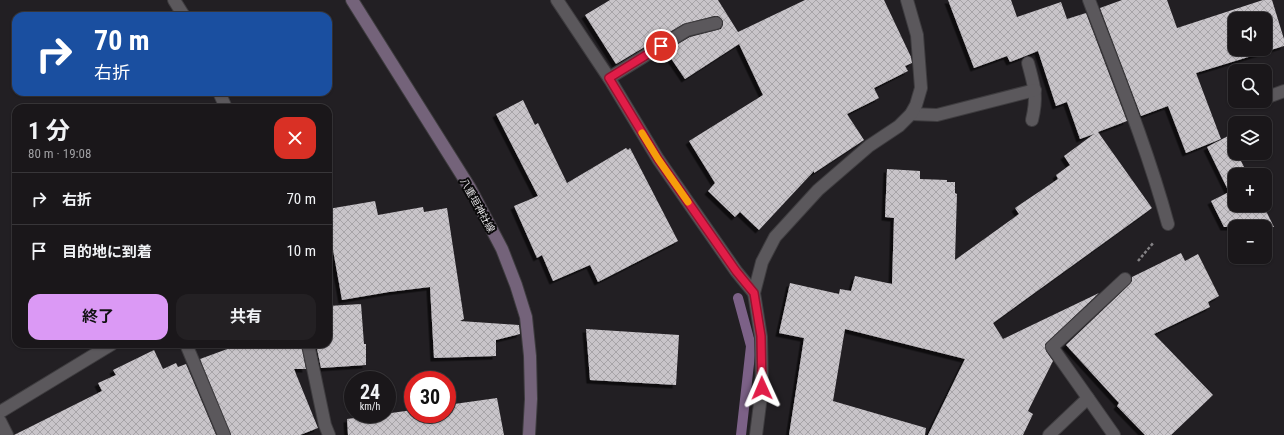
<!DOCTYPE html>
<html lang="ja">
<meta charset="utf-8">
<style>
:root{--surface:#1a171a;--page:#232023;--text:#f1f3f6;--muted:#9f9fa2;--line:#383639;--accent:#db99f5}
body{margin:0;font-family:"Roboto Condensed","Noto Sans JP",sans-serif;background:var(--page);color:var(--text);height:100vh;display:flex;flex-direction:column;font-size:15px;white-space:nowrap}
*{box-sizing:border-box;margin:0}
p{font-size:13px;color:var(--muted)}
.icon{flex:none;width:22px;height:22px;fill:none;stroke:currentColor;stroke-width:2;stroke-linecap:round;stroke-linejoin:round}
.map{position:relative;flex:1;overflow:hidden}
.side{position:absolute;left:12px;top:104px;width:320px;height:244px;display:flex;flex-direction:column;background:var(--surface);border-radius:12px;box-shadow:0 1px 3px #0004,0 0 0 1px var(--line)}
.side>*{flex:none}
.top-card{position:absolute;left:12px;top:12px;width:320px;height:84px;border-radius:12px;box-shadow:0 1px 3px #0004,0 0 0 1px var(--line);background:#1a4fa0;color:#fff;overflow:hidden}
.fabs{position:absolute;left:1228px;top:12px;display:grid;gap:8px}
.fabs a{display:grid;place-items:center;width:44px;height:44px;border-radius:8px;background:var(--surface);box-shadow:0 1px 3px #0004,0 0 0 1px var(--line);font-size:20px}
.speed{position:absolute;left:344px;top:371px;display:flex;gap:8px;font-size:20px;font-weight:700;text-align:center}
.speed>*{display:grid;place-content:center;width:52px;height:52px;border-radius:50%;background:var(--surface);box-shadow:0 1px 3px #0004,0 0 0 1px var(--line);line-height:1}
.speed small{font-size:10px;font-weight:400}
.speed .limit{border:6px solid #d22;background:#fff;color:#111}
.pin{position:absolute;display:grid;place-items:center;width:34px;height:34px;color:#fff;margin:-17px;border:2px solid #fff;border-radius:50%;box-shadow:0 1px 4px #0007}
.me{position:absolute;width:44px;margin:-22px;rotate:359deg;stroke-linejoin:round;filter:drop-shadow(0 0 3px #0008)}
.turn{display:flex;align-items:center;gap:14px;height:84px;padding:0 16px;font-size:18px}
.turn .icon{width:52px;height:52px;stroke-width:2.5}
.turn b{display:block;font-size:28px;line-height:34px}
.round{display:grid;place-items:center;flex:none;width:42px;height:42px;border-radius:12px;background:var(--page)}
.head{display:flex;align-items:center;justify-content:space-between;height:68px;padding:0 16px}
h1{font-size:24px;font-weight:700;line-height:30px}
.primary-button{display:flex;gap:8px;margin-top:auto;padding:8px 16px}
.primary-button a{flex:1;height:46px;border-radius:12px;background:var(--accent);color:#111;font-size:16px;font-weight:700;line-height:46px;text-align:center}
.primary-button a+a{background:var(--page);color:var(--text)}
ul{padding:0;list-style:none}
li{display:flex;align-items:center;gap:12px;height:52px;padding:0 16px;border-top:1px solid var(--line)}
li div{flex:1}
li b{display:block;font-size:15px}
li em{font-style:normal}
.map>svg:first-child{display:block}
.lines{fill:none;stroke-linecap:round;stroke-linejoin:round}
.stream{stroke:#7c6187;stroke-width:10}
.building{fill:url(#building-cross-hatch);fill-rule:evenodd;filter:url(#shadow)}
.lane-casing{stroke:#3e3c3f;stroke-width:14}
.street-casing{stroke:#3e3c3f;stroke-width:14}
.secondary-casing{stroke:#3e3c3f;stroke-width:14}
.path{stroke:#848285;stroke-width:2.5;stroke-dasharray:3 2;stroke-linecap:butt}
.lane{stroke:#5b585c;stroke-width:12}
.street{stroke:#5b585c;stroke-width:12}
.secondary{stroke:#74637a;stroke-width:12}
.route-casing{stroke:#92132f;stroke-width:10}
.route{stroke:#e11d48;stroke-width:7}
.slow{stroke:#f59e0b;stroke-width:7}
.labels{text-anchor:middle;stroke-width:4;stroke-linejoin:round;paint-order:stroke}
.street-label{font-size:10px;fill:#dedcdf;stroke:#0b0a0b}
</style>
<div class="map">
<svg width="1284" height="435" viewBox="0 0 1284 435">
<defs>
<pattern id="building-cross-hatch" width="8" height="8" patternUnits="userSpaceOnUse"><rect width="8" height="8" fill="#c8c4c9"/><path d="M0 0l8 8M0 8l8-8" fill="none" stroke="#a7a4a8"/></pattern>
<filter id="shadow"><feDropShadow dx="-3.5" dy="3.5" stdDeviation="0" flood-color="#0009"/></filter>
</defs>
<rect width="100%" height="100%" fill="#221f23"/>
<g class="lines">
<!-- stream -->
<polyline class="stream" points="738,298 751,346 741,435"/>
</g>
<!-- building -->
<g class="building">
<polygon points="610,0 718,0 738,32 805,0 884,0 911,57 912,63 905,66 908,71 874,88 879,98 847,114 864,140 814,173 814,171 759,230 740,212 735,217 708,191 715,183 689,141 763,95 739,44 685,79 666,51 690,37 721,29 723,25 723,21 718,16 714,16 683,24 616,64 585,15"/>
<polygon points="948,0 1011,0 1017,17 1061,2 1067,19 1086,13 1127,121 1098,132 1152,208 993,323 1003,339 1099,293 1045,344 1046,351 1053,361 1028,411 1033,414 1023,435 928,435 965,359 845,329 833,401 926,428 925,435 789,435 804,338 779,333 790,283 839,294 840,289 851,291 855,276 892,284 894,218 885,217 887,169 920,171 920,179 947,180 947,182 955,182 955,193 957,194 955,260 1019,214 1015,208 1058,179 1056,175 1070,165 1064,156 1094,134 1080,139 1067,102 1056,106 1038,51 1010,62 1007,56 974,68"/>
<path d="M 1122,0 L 1167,0 L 1177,28 L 1263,0 L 1272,0 L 1284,39 L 1284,46 L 1196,73 L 1221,139 L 1186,153 L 1168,106 L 1141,116 L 1100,8 ZM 1235,19 L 1265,19 L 1265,49 L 1235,49 Z"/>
<polygon points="523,100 535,125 538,123 567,183 626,148 628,150 630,148 678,241 598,282 590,265 553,281 542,255 537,258 514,206 538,196 496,114"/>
<polygon points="1228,136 1235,150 1235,153 1237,153 1248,175 1235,175 1235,205 1263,205 1274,227 1224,227 1211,201 1229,192 1207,147"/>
<polygon points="375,201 378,215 423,207 424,212 447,208 464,319 460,321 519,325 520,334 496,340 496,356 434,358 430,287 389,292 342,300 328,222 328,209"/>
<polygon points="1181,253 1185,261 1198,254 1219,296 1208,302 1210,307 1154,334 1213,395 1171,435 1145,435 1117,406 1119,403 1066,345 1130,284 1132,281 1132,277"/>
<polygon points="361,304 364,344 366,344 366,365 321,368 316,344 328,344 328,306"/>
<polygon points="586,329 679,335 676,385 590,380"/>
<polygon points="241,344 301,344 306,369 294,369 318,428 300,435 231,435 200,359"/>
<polygon points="154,350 163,369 176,363 178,367 186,364 216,435 14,435 102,391 98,383 116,375 113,370"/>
<polygon points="497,398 504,435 348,435 347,419 413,410 413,414 447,414 447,405"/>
</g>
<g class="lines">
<defs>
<g id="lane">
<path d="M 1028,63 C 1034,86 1038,95 1032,120"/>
<polyline points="609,78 687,30 716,23"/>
</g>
<g id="street">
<polyline points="174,0 184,16"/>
<polyline points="557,0 609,78 658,159 736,271 754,293"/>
<path d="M 1089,0 C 1117,74 1147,147 1168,224"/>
<polyline points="219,92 226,108"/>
<polyline points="1268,97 1284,91"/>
<polyline points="911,114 937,115 1035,90"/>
<polyline points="186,344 224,435"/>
<polyline points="308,344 325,425 329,435"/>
<polyline points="1088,398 1114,435"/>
<polyline points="0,412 112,344"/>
<polyline points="0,421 7,435"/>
<polyline points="756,435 762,388 761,337 754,293 762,262 775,237 818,190 869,146 899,126 911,114 916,105 921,88 917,35 907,0"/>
<polyline points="1049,435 1088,398 1052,347 1125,279"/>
</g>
<polyline id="secondary" points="352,0 470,188 502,249 516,285 526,317 530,356 531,399 529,435"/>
</defs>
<!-- lane casing -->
<use href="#lane" class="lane-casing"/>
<!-- street casing -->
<use href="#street" class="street-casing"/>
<!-- secondary casing -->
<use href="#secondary" class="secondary-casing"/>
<!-- path -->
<polyline class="path" points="1138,261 1154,242"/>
<!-- lane -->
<use href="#lane" class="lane"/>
<!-- street -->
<use href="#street" class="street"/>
<!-- secondary -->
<use href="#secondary" class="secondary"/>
</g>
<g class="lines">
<defs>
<polyline id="route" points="661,46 609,78 658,159 736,271 754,293 761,336 762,388"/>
</defs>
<!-- route casing -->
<use href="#route" class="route-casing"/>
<!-- route -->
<use href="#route" class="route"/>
<!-- slow -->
<polyline class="slow" points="642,133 658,159 688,202"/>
</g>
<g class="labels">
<!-- street labels -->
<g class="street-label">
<text transform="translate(478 205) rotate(61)" y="4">八重垣神社線</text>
</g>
</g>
</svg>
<div class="fabs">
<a><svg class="icon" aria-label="sound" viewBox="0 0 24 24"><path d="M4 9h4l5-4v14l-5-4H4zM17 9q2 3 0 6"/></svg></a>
<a><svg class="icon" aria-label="search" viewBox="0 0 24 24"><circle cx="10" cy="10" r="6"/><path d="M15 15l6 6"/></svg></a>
<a><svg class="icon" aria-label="layers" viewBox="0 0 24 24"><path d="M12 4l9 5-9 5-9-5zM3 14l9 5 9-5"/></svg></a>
<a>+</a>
<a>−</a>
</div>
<div class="speed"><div>24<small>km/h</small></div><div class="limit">30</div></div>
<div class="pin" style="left:661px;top:46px;background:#d93025"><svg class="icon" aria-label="arrive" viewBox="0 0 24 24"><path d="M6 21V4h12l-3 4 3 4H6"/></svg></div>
<svg class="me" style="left:762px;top:388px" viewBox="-20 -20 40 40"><path d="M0-17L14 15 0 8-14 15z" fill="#e11d48" stroke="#fff" stroke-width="4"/></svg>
<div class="top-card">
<div class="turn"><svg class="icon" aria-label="right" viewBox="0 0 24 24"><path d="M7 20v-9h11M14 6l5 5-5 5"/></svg><div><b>70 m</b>右折</div></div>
</div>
<section class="side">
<div class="head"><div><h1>1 分</h1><p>80 m · 19:08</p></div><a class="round" style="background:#d93025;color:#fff"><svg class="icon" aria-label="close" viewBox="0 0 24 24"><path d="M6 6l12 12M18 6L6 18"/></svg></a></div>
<ul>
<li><svg class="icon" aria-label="right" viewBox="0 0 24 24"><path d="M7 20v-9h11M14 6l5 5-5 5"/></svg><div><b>右折</b></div><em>70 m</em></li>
<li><svg class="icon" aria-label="arrive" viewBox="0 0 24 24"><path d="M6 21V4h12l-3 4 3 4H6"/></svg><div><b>目的地に到着</b></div><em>10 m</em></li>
</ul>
<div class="primary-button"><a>終了</a><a>共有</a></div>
</section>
</div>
